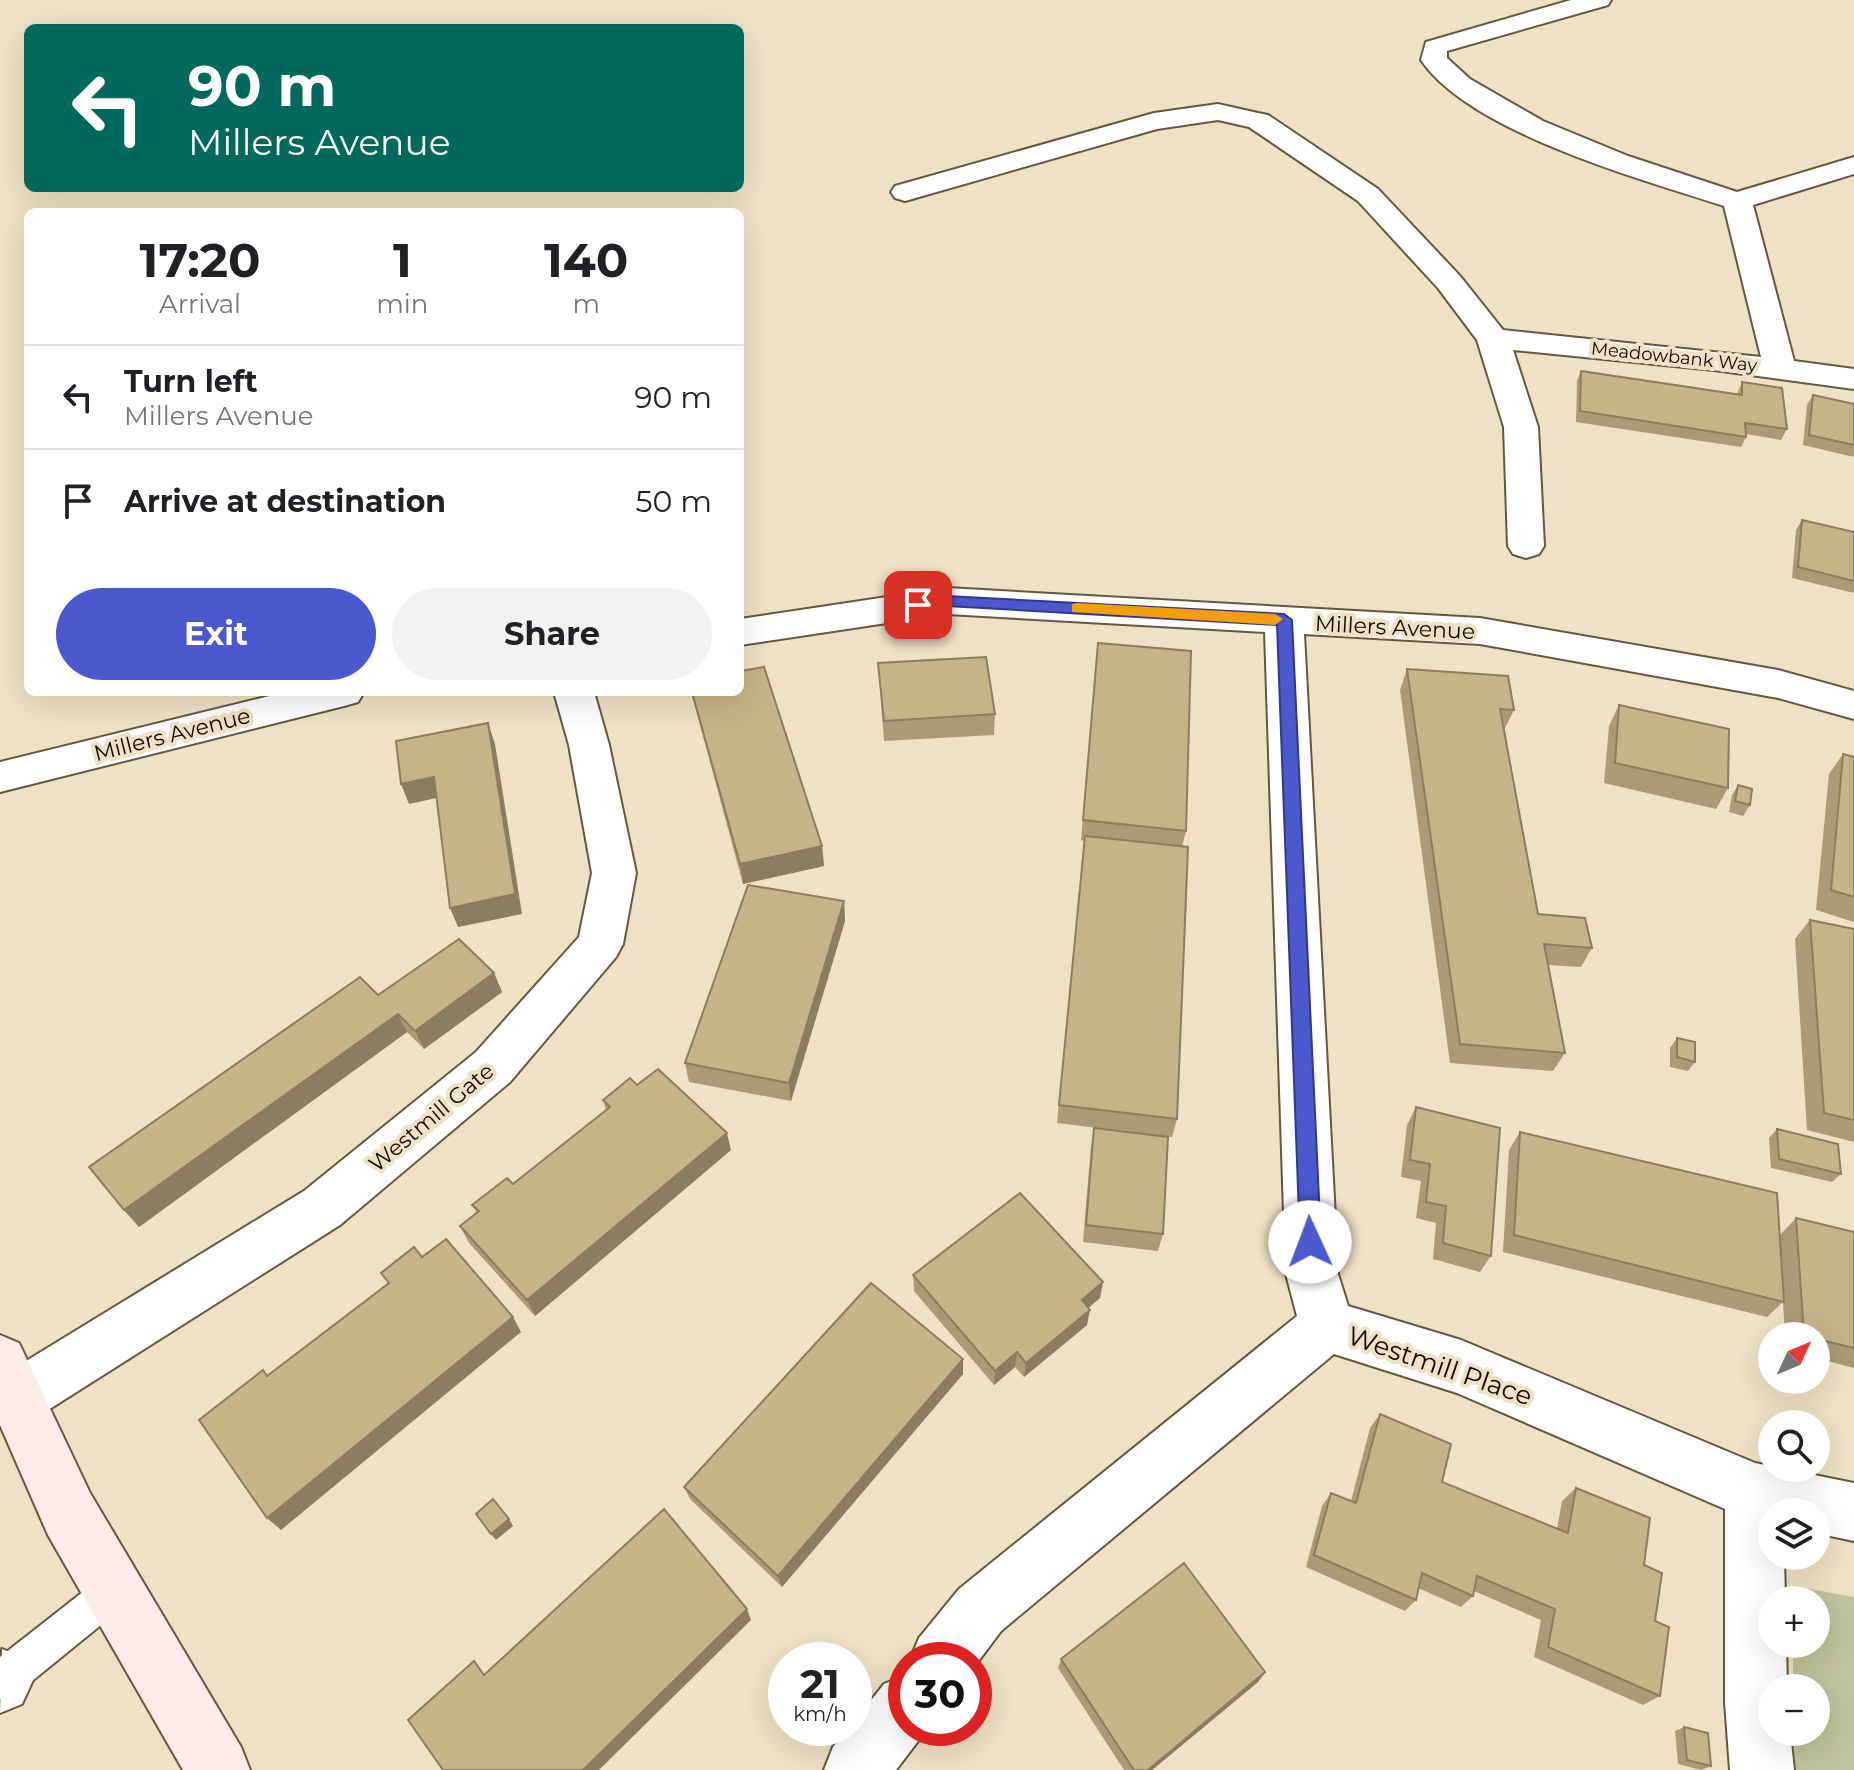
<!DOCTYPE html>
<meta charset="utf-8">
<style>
:root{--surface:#fff;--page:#f2f2f2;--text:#202124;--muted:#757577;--line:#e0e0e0;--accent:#4b58ce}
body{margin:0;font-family:Montserrat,sans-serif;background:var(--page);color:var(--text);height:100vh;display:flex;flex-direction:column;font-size:30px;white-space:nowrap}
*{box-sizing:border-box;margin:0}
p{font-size:26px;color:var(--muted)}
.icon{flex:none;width:44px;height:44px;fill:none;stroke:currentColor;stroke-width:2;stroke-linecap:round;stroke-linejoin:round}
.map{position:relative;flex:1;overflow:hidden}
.panel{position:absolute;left:24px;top:208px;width:720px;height:488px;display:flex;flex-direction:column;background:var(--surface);border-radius:12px;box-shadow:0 8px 32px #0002}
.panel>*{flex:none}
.top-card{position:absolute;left:24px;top:24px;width:720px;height:168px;border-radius:12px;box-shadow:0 8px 32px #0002;background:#00695c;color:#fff;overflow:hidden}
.needle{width:52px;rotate:46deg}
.buttons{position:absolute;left:1758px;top:1322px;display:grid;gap:16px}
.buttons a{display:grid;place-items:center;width:72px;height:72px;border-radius:50%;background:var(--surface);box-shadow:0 8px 32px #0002;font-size:40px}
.speed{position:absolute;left:768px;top:1642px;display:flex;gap:16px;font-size:40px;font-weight:700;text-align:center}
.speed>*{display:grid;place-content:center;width:104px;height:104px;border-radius:50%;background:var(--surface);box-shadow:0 8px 32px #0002;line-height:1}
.speed small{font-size:20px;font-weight:400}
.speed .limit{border:12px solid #d22;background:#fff;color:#111}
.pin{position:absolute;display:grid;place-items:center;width:68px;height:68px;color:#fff;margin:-34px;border-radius:16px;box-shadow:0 4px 12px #0006}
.me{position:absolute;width:88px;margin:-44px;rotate:358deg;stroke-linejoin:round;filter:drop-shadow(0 0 6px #0008)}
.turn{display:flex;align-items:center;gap:28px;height:168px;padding:0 32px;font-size:36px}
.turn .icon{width:104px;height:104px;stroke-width:2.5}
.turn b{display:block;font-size:56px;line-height:68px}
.eta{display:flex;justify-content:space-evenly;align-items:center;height:136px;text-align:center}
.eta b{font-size:48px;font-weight:700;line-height:56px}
.primary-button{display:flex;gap:16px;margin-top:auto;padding:16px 32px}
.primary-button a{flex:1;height:92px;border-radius:48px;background:var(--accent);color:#fff;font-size:32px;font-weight:700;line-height:92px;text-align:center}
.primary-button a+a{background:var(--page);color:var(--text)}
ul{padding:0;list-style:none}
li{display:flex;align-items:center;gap:24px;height:104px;padding:0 32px;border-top:2px solid var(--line)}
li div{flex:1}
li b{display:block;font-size:30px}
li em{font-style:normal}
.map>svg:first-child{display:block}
.green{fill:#bfc39c}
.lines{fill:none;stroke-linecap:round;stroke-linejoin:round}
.lane-casing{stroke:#635840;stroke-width:4}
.street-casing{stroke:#635840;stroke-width:4}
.secondary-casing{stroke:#635840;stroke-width:4}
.lane{fill:#fff;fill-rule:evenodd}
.street{fill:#fff;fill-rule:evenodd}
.secondary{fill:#faece7;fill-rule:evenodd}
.wall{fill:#ab9a75}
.shaded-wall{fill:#8b7d5f}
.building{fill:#c7b388;stroke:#8b7d5f;stroke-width:2}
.route{fill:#4b58ce;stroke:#313986;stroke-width:2}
.slow{fill:#f59e0b}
.labels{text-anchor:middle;stroke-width:8;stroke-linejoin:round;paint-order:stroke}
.far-street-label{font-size:18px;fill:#100b04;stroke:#eee1c5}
.street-label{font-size:22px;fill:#100b04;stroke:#eee1c5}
.near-street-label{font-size:26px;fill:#100b04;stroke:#eee1c5}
</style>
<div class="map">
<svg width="1854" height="1770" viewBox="0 0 1854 1770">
<rect width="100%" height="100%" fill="#eee1c5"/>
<!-- green -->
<polygon class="green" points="1793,1586 1854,1597 1854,1770 1794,1770 1793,1732 1816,1732 1816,1688 1793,1688 1793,1644 1816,1644 1816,1600 1793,1600"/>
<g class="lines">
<defs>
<polygon id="lane" points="115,1571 128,1577 134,1590 128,1603 16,1694 0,1699 0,1657 102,1577"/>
<g id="street">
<path d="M 1571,0 L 1611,0 L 1608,5 L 1447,51 L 1447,58 L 1470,79 L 1543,121 L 1628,156 L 1737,192 L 1854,157 L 1854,174 L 1753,205 L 1794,361 L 1854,369 L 1854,389 L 1714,370 L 1513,350 L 1538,427 L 1544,546 L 1539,554 L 1526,558 L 1513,554 L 1508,546 L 1504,427 L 1477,340 L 1438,288 L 1358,201 L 1249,127 L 1218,120 L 1157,129 L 905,201 L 895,198 L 891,192 L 895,186 L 1154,113 L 1218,104 L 1258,113 L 1268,115 L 1378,189 L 1460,276 L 1503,330 L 1761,357 L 1724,206 C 1642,179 1471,133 1421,60 L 1426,42 Z"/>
<polygon points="947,588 1480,618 1778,670 1854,691 1854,719 1778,698 1480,644 1304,634 1338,1274 1348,1306 1461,1340 1755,1463 1854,1483 1854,1541 1816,1533 1816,1512 1772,1512 1772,1556 1784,1556 1785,1600 1772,1600 1772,1644 1786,1644 1787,1688 1772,1688 1772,1732 1790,1732 1794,1770 1730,1770 1725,1702 1725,1509 1457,1393 1334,1354 1001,1631 974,1667 974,1660 910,1660 919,1638 959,1589 1297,1316 1286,1274 1265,632 947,614 740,645 740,619"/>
<polygon points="286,692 364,692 358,702 344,706 0,792 0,762"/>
<polygon points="554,692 594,692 609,745 636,873 623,944 616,957 510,1082 340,1225 37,1417 17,1426 0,1419 0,1377 304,1191 476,1052 579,937 592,873 569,745"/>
<polygon points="2,1649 24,1658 33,1680 22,1704 0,1713"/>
<polygon points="906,1675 906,1728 928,1728 896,1770 824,1770 833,1747 849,1728 854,1728 854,1722 884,1684"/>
</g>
<polygon id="secondary" points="0,1335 19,1343 90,1493 241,1747 250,1770 183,1770 48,1535 0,1425"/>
</defs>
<!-- lane casing -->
<use href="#lane" class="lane-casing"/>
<!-- street casing -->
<use href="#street" class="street-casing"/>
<!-- secondary casing -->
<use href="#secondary" class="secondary-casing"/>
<!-- lane -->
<use href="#lane" class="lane"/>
<!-- street -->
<use href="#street" class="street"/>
<!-- secondary -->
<use href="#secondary" class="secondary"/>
</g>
<!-- wall -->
<g class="wall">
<polygon points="1581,371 1737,394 1742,382 1787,429 1781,440 1746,434 1746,437 1741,447 1576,422 1577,381"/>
<polygon points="1813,395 1854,404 1854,457 1803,445 1807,405"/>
<polygon points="1802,520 1854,532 1854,593 1792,578 1796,530"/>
<polygon points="1098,643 1186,831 1182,847 1177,1119 1172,1137 1057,1123 1084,841 1081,840"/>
<polygon points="878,663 995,714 994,735 884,741"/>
<polygon points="1407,669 1514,710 1504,730 1538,914 1592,948 1581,967 1548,965 1565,1053 1553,1071 1450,1063 1400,690"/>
<polygon points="691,692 740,692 822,846 824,866 743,884"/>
<polygon points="1619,705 1728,788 1716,809 1604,783 1609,726"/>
<polygon points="1843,754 1854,757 1854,922 1816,910 1829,774"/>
<polygon points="1738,785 1750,805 1743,816 1729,812 1732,795"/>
<polygon points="844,901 845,921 791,1101 689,1082 685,1063"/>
<polygon points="1810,920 1854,929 1854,1142 1807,1130 1795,939"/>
<polygon points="494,973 502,992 424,1049 407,1032 139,1227 124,1210 378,995"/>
<polygon points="1677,1038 1695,1062 1688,1071 1670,1067 1670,1048"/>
<polygon points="637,1085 731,1150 535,1316 469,1243 460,1226 477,1213 472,1205 513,1184 606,1110 603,1100"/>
<polygon points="1416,1107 1491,1256 1480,1272 1433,1259 1436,1223 1416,1218 1421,1181 1401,1177 1407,1125"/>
<polygon points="1094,1128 1163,1234 1158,1251 1083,1242 1091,1146"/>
<polygon points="1777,1129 1841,1174 1832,1182 1771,1168 1769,1138"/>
<polygon points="1520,1132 1780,1235 1796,1218 1854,1232 1854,1368 1816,1358 1816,1336 1785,1336 1783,1302 1767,1317 1503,1252 1509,1150"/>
<polygon points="913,1275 1100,1298 1088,1307 1087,1325 1024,1377 1015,1367 994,1385 914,1291"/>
<polygon points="963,1359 963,1374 782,1587 690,1499 684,1487"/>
<polygon points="1380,1414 1442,1482 1557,1529 1562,1501 1576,1488 1644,1565 1655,1621 1660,1696 1643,1705 1534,1657 1541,1620 1474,1591 1473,1596 1461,1607 1418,1588 1416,1600 1405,1611 1306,1567 1322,1506 1331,1493 1351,1501 1370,1428"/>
<polygon points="1061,1659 1265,1672 1258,1682 1152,1770 1124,1770 1058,1668"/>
<polygon points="1684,1727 1711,1766 1701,1770 1678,1764 1675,1731"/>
</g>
<!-- shaded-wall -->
<g class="shaded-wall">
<polygon points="488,723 495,744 522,914 458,927 450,908"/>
<polygon points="434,777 441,797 409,804 401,784"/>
<polygon points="822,846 824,866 743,884 740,864"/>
<polygon points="844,901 845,921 791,1101 789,1083"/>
<polygon points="494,973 502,992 424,1049 415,1031"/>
<polygon points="398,1014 407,1032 139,1227 124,1210"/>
<polygon points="727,1133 731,1150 535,1316 527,1300"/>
<polygon points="1103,1282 1100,1298 1079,1316 1082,1300"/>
<polygon points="1090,1310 1087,1325 1024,1377 1026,1363"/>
<polygon points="513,1317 521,1332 281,1530 267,1518"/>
<polygon points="1017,1352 1015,1367 994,1385 995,1371"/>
<polygon points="963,1359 963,1374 782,1587 778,1576"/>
<polygon points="509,1519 513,1526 496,1540 491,1534"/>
<polygon points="747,1609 751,1620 599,1770 583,1770"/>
<polygon points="1265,1672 1258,1682 1152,1770 1148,1770"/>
</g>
<!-- building -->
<g class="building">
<polygon points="1581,371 1742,395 1742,382 1782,388 1787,429 1745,423 1746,437 1580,411"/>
<polygon points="1813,395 1854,404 1854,445 1809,435"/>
<polygon points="1802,520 1854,532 1854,581 1798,567"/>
<polygon points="1098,643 1191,651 1186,831 1083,820"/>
<polygon points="986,657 995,714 884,721 878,663"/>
<polygon points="764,667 822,846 740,864 692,692 740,692 740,671"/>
<polygon points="1407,669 1508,676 1514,710 1500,709 1538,914 1585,918 1592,948 1544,944 1565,1053 1460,1044"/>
<polygon points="1619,705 1729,729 1728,788 1615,763"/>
<polygon points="488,723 515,894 450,908 434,777 401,784 396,741"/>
<polygon points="1843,754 1854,757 1854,897 1831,890"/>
<polygon points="1738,785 1752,789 1750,805 1735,801"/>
<polygon points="1085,836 1188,847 1177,1119 1059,1105"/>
<polygon points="748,885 844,901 789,1083 685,1063"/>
<polygon points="1810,920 1854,929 1854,1120 1824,1113"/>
<polygon points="459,939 494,973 415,1031 398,1014 124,1210 89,1167 360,977 378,995"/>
<polygon points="1677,1038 1695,1042 1695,1062 1677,1057"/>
<polygon points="658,1069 727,1133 527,1300 460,1226 479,1211 472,1205 507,1178 513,1184 610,1107 603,1100 630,1078 637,1085"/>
<polygon points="1416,1107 1500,1128 1491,1256 1443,1243 1446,1206 1426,1202 1430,1164 1410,1160"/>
<polygon points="1094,1128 1168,1137 1163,1234 1086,1225"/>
<polygon points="1777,1129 1838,1144 1841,1174 1779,1159"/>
<polygon points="1520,1132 1777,1193 1784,1302 1514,1235"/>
<polygon points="1020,1193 1103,1282 1082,1300 1090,1310 1026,1363 1017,1352 995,1371 913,1275"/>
<polygon points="1796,1218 1854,1232 1854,1348 1816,1339 1816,1336 1804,1335"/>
<polygon points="446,1239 513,1317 267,1518 199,1420 263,1370 267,1376 389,1283 381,1273 414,1247 422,1257"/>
<polygon points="871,1283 963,1359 778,1576 684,1487"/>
<polygon points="1380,1414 1451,1444 1442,1482 1568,1533 1576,1488 1650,1518 1644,1565 1662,1573 1655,1621 1669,1627 1660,1696 1548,1647 1555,1609 1477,1576 1473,1596 1422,1573 1416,1600 1314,1555 1331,1493 1356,1503"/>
<polygon points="493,1499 509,1519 491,1534 476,1514"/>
<polygon points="664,1509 747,1609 583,1770 443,1770 408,1720 474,1661 484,1675"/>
<polygon points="1184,1563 1265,1672 1148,1770 1134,1770 1061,1659"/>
<polygon points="1684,1727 1708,1733 1711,1766 1687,1760"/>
</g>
<!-- route -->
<polygon class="route" points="947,596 1284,614 1292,620 1321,1242 1318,1249 1310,1252 1303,1249 1300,1242 1277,625 947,606 918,610 910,605 918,600"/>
<!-- slow -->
<polygon class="slow" points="1077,603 1275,614 1283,619 1275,625 1072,612 1072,604"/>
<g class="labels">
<!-- far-street labels -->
<g class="far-street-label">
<text transform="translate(1674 357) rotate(6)" y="6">Meadowbank Way</text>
</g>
<!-- street labels -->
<g class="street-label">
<text transform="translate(1395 627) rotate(3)" y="8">Millers Avenue</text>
<text transform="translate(172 734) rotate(-14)" y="8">Millers Avenue</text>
<text transform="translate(431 1117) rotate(-40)" y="8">Westmill Gate</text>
</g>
<!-- near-street labels -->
<g class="near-street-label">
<text transform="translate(1440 1366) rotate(19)" y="9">Westmill Place</text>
</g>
</g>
</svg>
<div class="buttons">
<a><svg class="needle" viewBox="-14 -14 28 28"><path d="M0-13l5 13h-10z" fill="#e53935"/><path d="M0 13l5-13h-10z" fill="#757577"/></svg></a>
<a><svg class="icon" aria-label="search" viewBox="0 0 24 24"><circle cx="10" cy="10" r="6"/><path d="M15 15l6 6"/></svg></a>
<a><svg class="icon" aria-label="layers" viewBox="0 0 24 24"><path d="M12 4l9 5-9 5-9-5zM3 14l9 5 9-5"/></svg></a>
<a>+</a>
<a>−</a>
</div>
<div class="speed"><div>21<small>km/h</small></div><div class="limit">30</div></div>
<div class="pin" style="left:918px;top:605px;background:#d93025"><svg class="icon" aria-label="arrive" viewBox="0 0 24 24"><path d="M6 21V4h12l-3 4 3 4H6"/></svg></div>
<svg class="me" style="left:1310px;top:1242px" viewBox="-20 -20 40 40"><circle r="19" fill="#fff"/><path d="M0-13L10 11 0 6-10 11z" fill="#4b58ce"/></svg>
<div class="top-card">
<div class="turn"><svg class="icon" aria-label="left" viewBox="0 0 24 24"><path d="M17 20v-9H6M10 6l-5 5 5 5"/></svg><div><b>90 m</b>Millers Avenue</div></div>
</div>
<section class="panel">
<div class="eta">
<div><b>17:20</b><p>Arrival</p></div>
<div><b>1</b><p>min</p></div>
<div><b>140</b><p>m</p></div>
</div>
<ul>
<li><svg class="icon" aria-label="left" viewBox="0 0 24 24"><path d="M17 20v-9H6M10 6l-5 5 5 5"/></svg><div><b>Turn left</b><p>Millers Avenue</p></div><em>90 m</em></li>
<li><svg class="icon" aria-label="arrive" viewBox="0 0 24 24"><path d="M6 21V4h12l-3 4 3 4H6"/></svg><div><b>Arrive at destination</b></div><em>50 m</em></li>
</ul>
<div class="primary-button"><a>Exit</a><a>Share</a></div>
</section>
</div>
